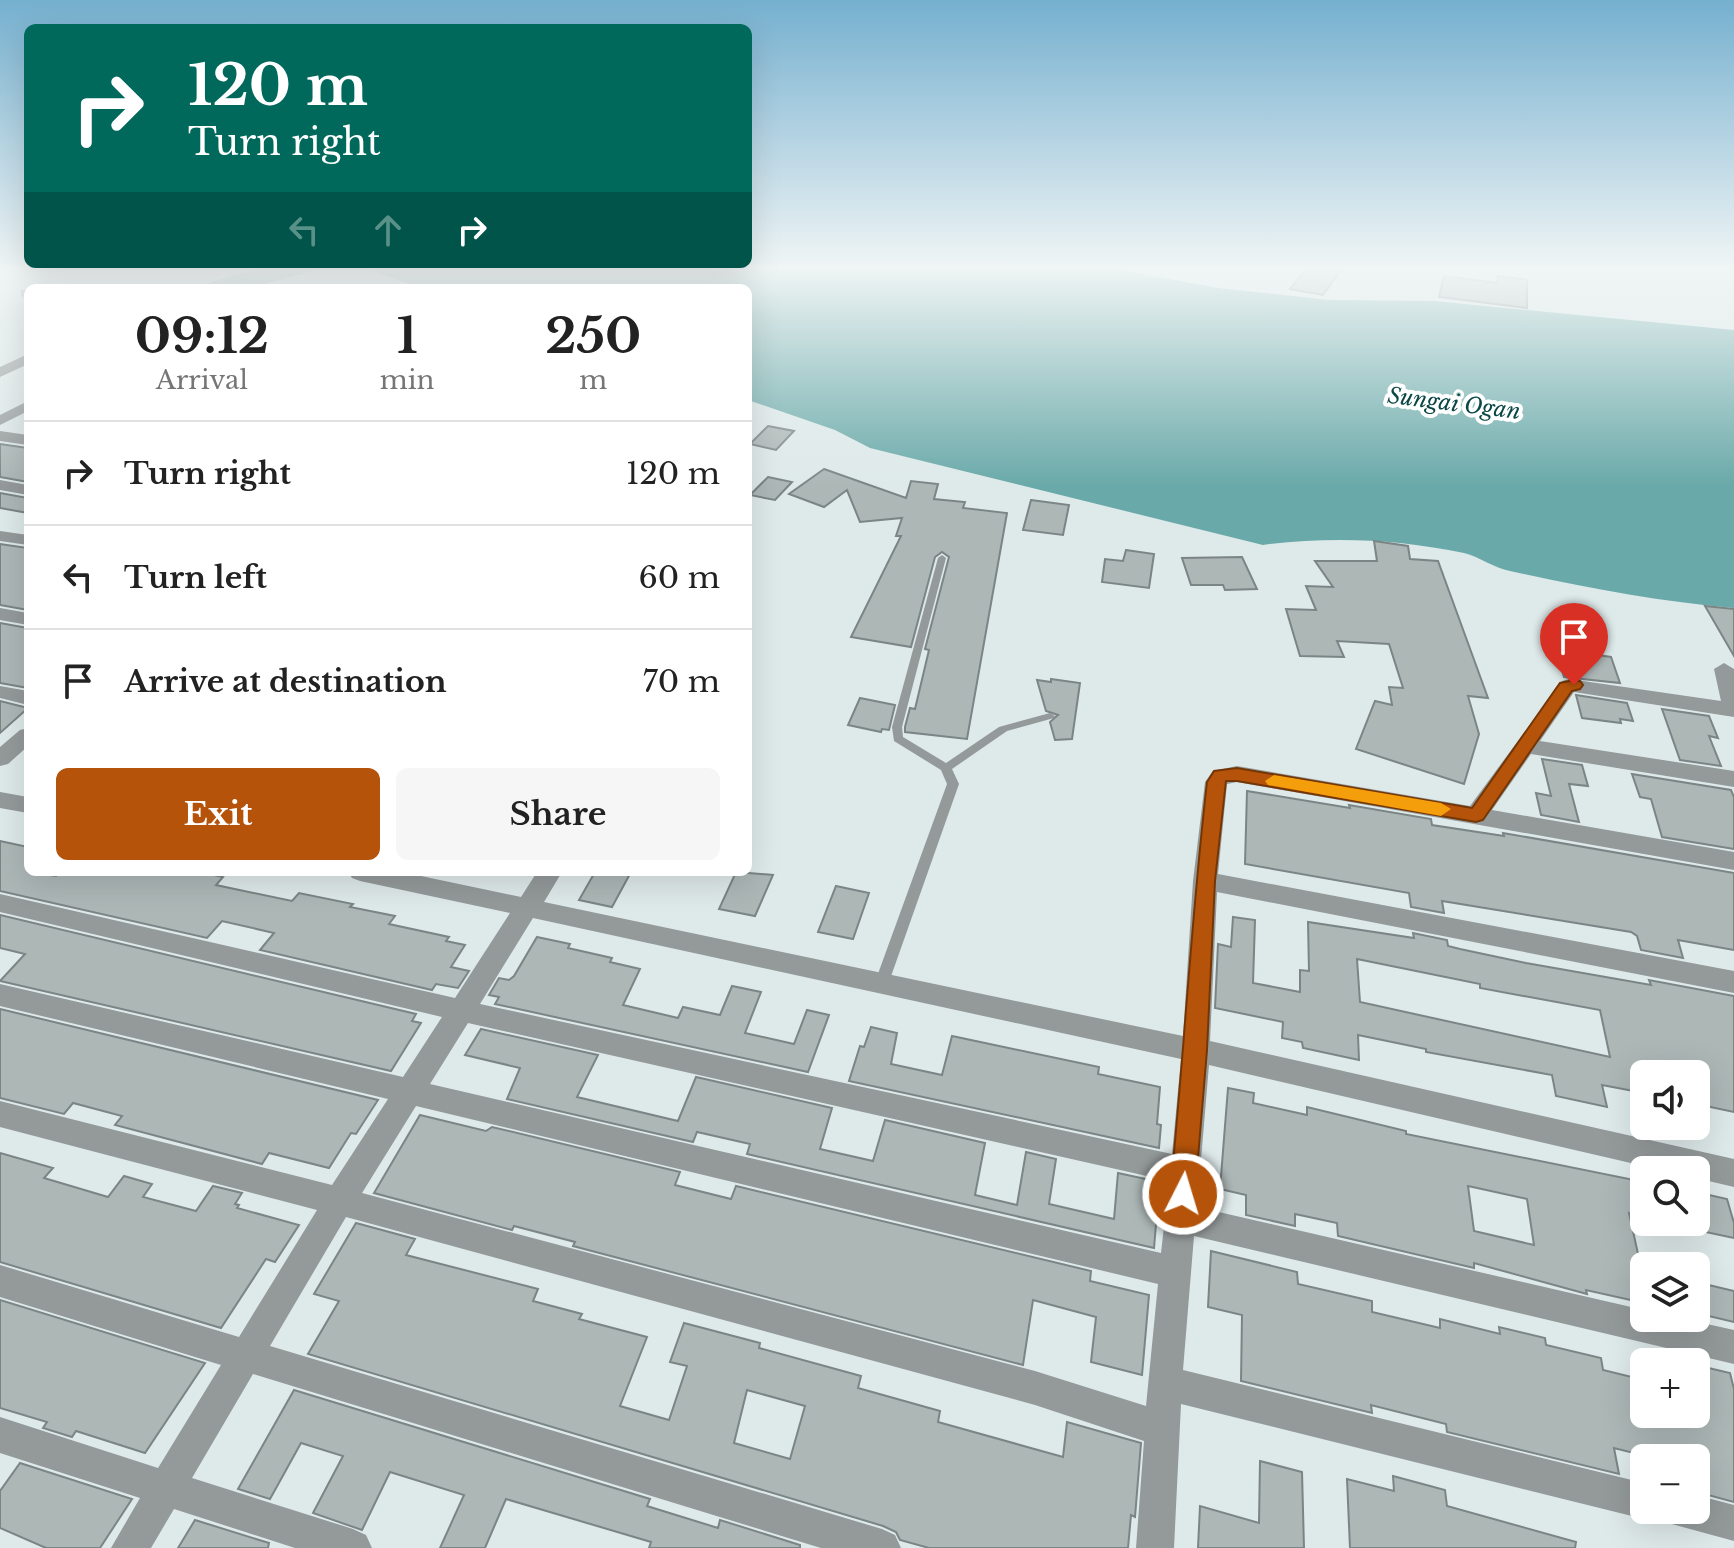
<!DOCTYPE html>
<meta charset="utf-8">
<style>
:root{--surface:#fff;--page:#f6f6f6;--text:#222;--muted:#767676;--line:#e0e0e0;--accent:#b45309}
body{margin:0;font-family:"Libre Baskerville",serif;background:var(--page);color:var(--text);height:100vh;display:flex;flex-direction:column;font-size:30px;white-space:nowrap}
*{box-sizing:border-box;margin:0}
p{font-size:26px;color:var(--muted)}
.icon{flex:none;width:44px;height:44px;fill:none;stroke:currentColor;stroke-width:2;stroke-linecap:round;stroke-linejoin:round}
.map{position:relative;flex:1;overflow:hidden}
.sheet{position:absolute;left:24px;top:284px;width:728px;height:592px;display:flex;flex-direction:column;background:var(--surface);border-radius:12px;box-shadow:0 8px 32px #0002}
.sheet>*{flex:none}
.guide{position:absolute;left:24px;top:24px;width:728px;height:244px;border-radius:12px;box-shadow:0 8px 32px #0002;background:#00695c;color:#fff;overflow:hidden}
.controls{position:absolute;left:1630px;top:1060px;display:grid;gap:16px}
.controls a{display:grid;place-items:center;width:80px;height:80px;border-radius:12px;background:var(--surface);box-shadow:0 8px 32px #0002;font-size:40px}
.pin{position:absolute;display:grid;place-items:center;width:68px;height:68px;color:#fff;margin:-82px -34px;border-radius:50% 50% 50% 0;rotate:-45deg;box-shadow:0 0 8px #0007}
.pin .icon{rotate:45deg}
.me{position:absolute;width:88px;margin:-44px;rotate:5deg;stroke-linejoin:round;filter:drop-shadow(0 0 6px #0008)}
.turn{display:flex;align-items:center;gap:28px;height:168px;padding:0 32px;font-size:36px}
.turn .icon{width:104px;height:104px;stroke-width:2.5}
.turn b{display:block;font-size:56px;line-height:68px}
.lanes{display:flex;align-items:center;height:76px;padding:0 32px;background:#0003;justify-content:center;gap:40px;direction:ltr}
.lanes .off{opacity:.35}
.eta{display:flex;justify-content:space-evenly;align-items:center;height:136px;text-align:center}
.eta b{font-size:48px;font-weight:700;line-height:56px}
.button{display:flex;gap:16px;margin-top:auto;padding:16px 32px}
.button a{flex:1;height:92px;border-radius:12px;background:var(--accent);color:#fff;font-size:32px;font-weight:700;line-height:92px;text-align:center}
.button a+a{background:var(--page);color:var(--text)}
ul{padding:0;list-style:none}
li{display:flex;align-items:center;gap:24px;height:104px;padding:0 32px;border-top:2px solid var(--line)}
li div{flex:1}
li b{display:block;font-size:30px}
li em{font-style:normal}
.map>svg:first-child{display:block}
.water{fill:#6aa9a9}
.building{fill:#acb7b6;stroke:#7b8585;stroke-width:2;fill-rule:evenodd}
.lines{fill:none;stroke-linecap:round;stroke-linejoin:round}
.lane{fill:#949999;fill-rule:evenodd}
.street{fill:#949999;fill-rule:evenodd}
.route{fill:#b45309;stroke:#753606;stroke-width:2}
.slow{fill:#f59e0b}
.labels{text-anchor:middle;stroke-width:8;stroke-linejoin:round;paint-order:stroke}
.far-water-label{font-size:22px;font-style:italic;fill:#0b4747;stroke:#fff}
</style>
<div class="map">
<svg width="1734" height="1548" viewBox="0 0 1734 1548">
<rect width="100%" height="100%" fill="#dee9e9"/>
<!-- water -->
<g class="water">
<polygon points="255,269 322,269 248,288 193,288"/>
<path d="M 366,269 L 1114,269 L 1218,288 L 1329,300 L 1434,301 L 1734,330 L 1734,608 C 1661,602 1582,587 1510,571 C 1494,568 1480,557 1464,553 C 1398,539 1330,536 1263,545 L 870,448 L 835,430 L 748,400 L 748,288 L 421,288 Z"/>
</g>
<!-- building -->
<g class="building">
<polygon points="1306,269 1342,269 1323,295 1290,289"/>
<polygon points="1444,276 1497,283 1498,276 1527,280 1527,308 1439,297"/>
<polygon points="768,426 794,431 776,450 750,444"/>
<polygon points="0,444 28,448 28,482 0,477"/>
<polygon points="824,469 906,498 911,481 938,484 934,499 965,502 963,508 1007,513 967,739 905,732 905,727 910,708 915,709 929,650 925,649 949,557 942,552 935,557 911,647 851,637 901,536 896,536 902,518 860,522 847,490 824,507 789,494"/>
<polygon points="768,477 792,482 775,500 750,495"/>
<polygon points="0,493 28,498 28,513 0,508"/>
<polygon points="1031,500 1069,505 1063,535 1023,530"/>
<polygon points="1374,541 1408,546 1410,559 1438,561 1488,698 1468,696 1479,734 1464,784 1356,749 1375,701 1392,705 1389,687 1403,688 1389,644 1337,641 1344,657 1300,656 1286,609 1316,610 1306,586 1333,587 1315,561 1377,561"/>
<polygon points="0,544 28,548 28,610 0,605"/>
<polygon points="1126,550 1154,554 1149,588 1102,582 1105,559 1123,561"/>
<polygon points="1242,557 1257,589 1225,590 1223,585 1191,585 1182,558"/>
<polygon points="1705,606 1734,609 1734,656"/>
<polygon points="0,623 28,628 28,688 0,683"/>
<polygon points="1556,649 1611,657 1620,683 1564,677"/>
<polygon points="1051,679 1080,683 1072,739 1055,740 1050,722 1058,715 1046,711 1037,680 1051,682"/>
<polygon points="1576,695 1627,703 1633,721 1620,719 1621,723 1582,718"/>
<polygon points="860,698 895,705 889,730 882,729 881,732 848,725"/>
<polygon points="0,701 28,708 0,733"/>
<polygon points="1662,709 1709,716 1718,738 1709,736 1721,766 1680,760"/>
<polygon points="1542,759 1582,765 1588,786 1569,784 1579,822 1541,815 1536,793 1551,796"/>
<polygon points="1632,774 1731,790 1734,797 1734,849 1662,837 1651,799 1640,797"/>
<polygon points="1247,791 1350,808 1349,805 1431,819 1432,825 1504,836 1503,833 1734,873 1734,950 1678,940 1683,958 1641,950 1637,936 1631,932 1442,901 1444,913 1411,907 1409,893 1245,864"/>
<polygon points="0,841 28,847 28,872 56,876 60,872 200,872 223,877 216,885 292,901 299,893 353,904 350,907 395,916 389,924 449,937 446,941 465,945 451,967 469,971 458,988 436,984 432,990 260,950 274,933 222,921 207,938 0,891"/>
<polygon points="595,872 631,872 612,907 579,900"/>
<polygon points="736,872 773,875 755,916 719,909"/>
<polygon points="836,886 869,893 853,939 818,932"/>
<polygon points="0,915 416,1014 412,1021 421,1023 391,1071 0,981 25,954 0,948"/>
<path d="M 1233,917 L 1255,920 L 1253,983 L 1300,992 L 1300,970 L 1309,971 L 1308,922 L 1414,938 L 1413,933 L 1447,940 L 1448,946 L 1460,949 L 1526,963 L 1651,985 L 1649,980 L 1734,996 L 1734,1112 L 1696,1104 L 1696,1074 L 1644,1074 L 1644,1093 L 1602,1085 L 1607,1107 L 1556,1096 L 1552,1075 L 1426,1052 L 1426,1049 L 1358,1035 L 1359,1060 L 1303,1048 L 1302,1042 L 1282,1038 L 1283,1022 L 1215,1008 L 1218,944 L 1231,947 ZM 1357,959 L 1480,984 L 1480,988 L 1600,1010 L 1610,1057 L 1360,1002 Z"/>
<polygon points="537,937 570,944 568,948 612,958 610,962 640,969 623,1005 678,1018 683,1007 720,1015 732,986 761,992 745,1033 794,1044 807,1010 829,1015 808,1072 495,1004 499,997 489,995 499,978 509,980 514,976"/>
<polygon points="0,1009 378,1100 356,1134 351,1133 329,1168 269,1153 262,1164 115,1125 122,1116 73,1103 64,1114 0,1098"/>
<polygon points="871,1027 897,1033 891,1064 942,1075 952,1036 1099,1067 1098,1074 1160,1087 1157,1124 1161,1125 1159,1148 849,1081 860,1046 864,1047"/>
<polygon points="481,1029 598,1055 577,1097 678,1121 696,1077 832,1108 820,1149 873,1161 885,1120 985,1143 975,1195 1017,1205 1026,1152 1056,1159 1049,1204 1114,1219 1118,1173 1155,1181 1155,1188 1159,1189 1154,1248 747,1154 750,1144 697,1132 693,1142 507,1099 520,1068 465,1055"/>
<path d="M 1228,1088 L 1254,1093 L 1253,1103 L 1307,1115 L 1307,1107 L 1406,1131 L 1406,1134 L 1644,1182 L 1644,1216 L 1629,1213 L 1644,1281 L 1644,1303 L 1586,1290 L 1587,1294 L 1474,1263 L 1474,1268 L 1338,1236 L 1337,1223 L 1295,1214 L 1295,1226 L 1246,1215 L 1246,1195 L 1220,1189 ZM 1468,1186 L 1527,1199 L 1534,1245 L 1474,1231 Z"/>
<polygon points="420,1115 486,1131 492,1127 680,1172 675,1185 731,1199 736,1186 1091,1271 1090,1281 1149,1295 1142,1375 1091,1362 1096,1317 1033,1300 1023,1365 573,1246 575,1242 514,1226 512,1230 374,1193"/>
<polygon points="0,1153 53,1168 44,1178 108,1197 124,1176 152,1184 143,1197 196,1211 213,1186 242,1193 235,1204 239,1205 237,1208 299,1225 275,1262 266,1259 221,1328 0,1262"/>
<polygon points="1696,1192 1727,1199 1734,1223 1734,1238 1696,1230"/>
<path d="M 356,1223 L 415,1239 L 406,1255 L 538,1289 L 533,1301 L 582,1314 L 579,1319 L 647,1337 L 620,1406 L 669,1420 L 687,1366 L 670,1362 L 684,1323 L 760,1343 L 759,1348 L 861,1376 L 858,1388 L 940,1411 L 938,1422 L 1063,1457 L 1067,1422 L 1141,1443 L 1135,1517 L 1131,1515 L 1128,1548 L 929,1548 L 900,1540 L 896,1532 L 883,1526 L 308,1354 L 339,1301 L 314,1294 ZM 747,1390 L 805,1406 L 790,1459 L 734,1443 Z"/>
<polygon points="1211,1251 1297,1272 1298,1284 1372,1301 1372,1312 1440,1328 1440,1319 1500,1334 1499,1327 1545,1338 1546,1345 1601,1358 1603,1370 1644,1380 1644,1414 1696,1414 1696,1365 1730,1373 1734,1389 1734,1502 1708,1495 1700,1458 1654,1458 1614,1448 1619,1474 1447,1432 1446,1424 1371,1405 1372,1413 1241,1381 1242,1315 1208,1307"/>
<polygon points="1696,1282 1734,1291 1734,1322 1696,1313"/>
<polygon points="0,1300 205,1363 145,1453 76,1431 72,1437 43,1428 47,1422 0,1408"/>
<polygon points="294,1390 650,1499 647,1506 718,1528 720,1520 800,1545 800,1548 649,1548 651,1542 506,1499 485,1548 440,1548 464,1495 390,1472 362,1530 313,1513 343,1456 301,1443 270,1499 238,1489"/>
<polygon points="1260,1461 1302,1472 1304,1548 1198,1548 1200,1506 1259,1523"/>
<polygon points="20,1463 132,1499 100,1548 46,1548 0,1528 0,1491"/>
<polygon points="1393,1476 1445,1490 1447,1506 1576,1542 1575,1548 1350,1548 1347,1479 1394,1491"/>
<polygon points="195,1520 269,1543 268,1548 178,1548"/>
</g>
<g class="lines">
<!-- lane -->
<polygon class="lane" points="942,555 946,558 902,727 903,737 946,763 999,727 1050,713 1055,716 1054,718 1007,731 952,769 959,784 889,982 887,986 882,987 877,986 875,982 947,784 941,770 894,741 892,727 938,558"/>
<!-- street -->
<g class="street">
<polygon points="21,290 28,290 28,299 21,296"/>
<polygon points="28,354 28,364 0,377 0,367"/>
<polygon points="28,401 28,411 0,425 0,415"/>
<polygon points="0,431 28,435 28,445 0,441"/>
<polygon points="0,480 28,485 28,495 0,490"/>
<polygon points="0,531 28,535 28,545 0,541"/>
<polygon points="0,608 28,613 28,625 0,620"/>
<path d="M 1724,663 L 1734,669 L 1734,717 L 1574,692 L 1540,741 L 1734,771 L 1734,787 L 1531,754 L 1492,810 L 1734,852 L 1734,870 L 1237,782 L 1227,784 L 1218,874 L 1734,971 L 1734,993 L 1217,892 L 1210,1041 L 1734,1159 L 1734,1187 L 1696,1178 L 1696,1170 L 1661,1170 L 1209,1065 L 1197,1207 L 1644,1310 L 1644,1318 L 1680,1318 L 1734,1330 L 1734,1364 L 1194,1236 L 1183,1370 L 1644,1483 L 1644,1510 L 1659,1510 L 1657,1514 L 1644,1519 L 1181,1404 L 1174,1548 L 1136,1548 L 1144,1441 L 1035,1405 L 346,1217 L 270,1346 L 882,1529 L 895,1535 L 901,1548 L 821,1548 L 253,1374 L 192,1478 L 353,1529 L 366,1535 L 372,1548 L 295,1548 L 174,1509 L 151,1548 L 111,1548 L 140,1498 L 0,1453 L 0,1417 L 158,1468 L 221,1365 L 0,1297 L 0,1265 L 239,1337 L 317,1210 L 0,1127 L 0,1101 L 332,1185 L 388,1099 L 0,1006 L 0,984 L 403,1077 L 442,1017 L 0,912 L 0,894 L 455,998 L 510,913 L 360,881 L 352,878 L 348,872 L 402,872 L 521,897 L 537,872 L 562,872 L 544,902 L 1183,1036 L 1193,881 L 1205,782 L 1213,771 L 1237,766 L 1470,806 L 1562,681 L 1569,679 L 1721,701 L 1714,669 ZM 533,918 L 1181,1059 L 1172,1154 L 480,1004 ZM 468,1023 L 1169,1181 L 1161,1253 L 430,1084 ZM 416,1106 L 1158,1284 L 1146,1406 L 1035,1371 L 362,1193 Z"/>
<polygon points="0,686 28,691 28,705 0,698"/>
<polygon points="28,728 28,746 8,764 0,766 0,747 20,730"/>
<polygon points="0,792 28,797 28,813 0,808"/>
<polygon points="1696,1495 1734,1505 1734,1541 1668,1523 1663,1510 1696,1510"/>
</g>
</g>
<!-- sky -->
<linearGradient id="sky" x2="0" y2="1"><stop stop-color="#75b0cf"/><stop offset="0.55" stop-color="#f0f5f5"/><stop offset="1" stop-color="#f0f5f5" stop-opacity="0"/></linearGradient>
<rect width="1734" height="486" fill="url(#sky)"/>
<!-- route -->
<path class="route" d="M 1574,680 L 1580,681 L 1583,685 L 1580,689 L 1572,691 L 1483,820 L 1476,822 L 1237,781 L 1226,781 L 1215,881 L 1207,1050 L 1195,1194 L 1191,1203 L 1183,1206 L 1174,1203 L 1170,1194 C 1184,1057 1191,919 1207,782 L 1214,771 L 1237,768 L 1472,808 L 1560,683 Z"/>
<!-- slow -->
<polygon class="slow" points="1274,775 1441,803 1451,809 1441,816 1268,785 1265,781"/>
<g class="labels">
<!-- far-water labels -->
<g class="far-water-label">
<text transform="translate(1454 403) rotate(7)" y="8">Sungai Ogan</text>
</g>
</g>
</svg>
<div class="controls">
<a><svg class="icon" aria-label="sound" viewBox="0 0 24 24"><path d="M4 9h4l5-4v14l-5-4H4zM17 9q2 3 0 6"/></svg></a>
<a><svg class="icon" aria-label="search" viewBox="0 0 24 24"><circle cx="10" cy="10" r="6"/><path d="M15 15l6 6"/></svg></a>
<a><svg class="icon" aria-label="layers" viewBox="0 0 24 24"><path d="M12 4l9 5-9 5-9-5zM3 14l9 5 9-5"/></svg></a>
<a>+</a>
<a>−</a>
</div>
<div class="pin" style="left:1574px;top:685px;background:#d93025"><svg class="icon" aria-label="arrive" viewBox="0 0 24 24"><path d="M6 21V4h12l-3 4 3 4H6"/></svg></div>
<svg class="me" style="left:1183px;top:1194px" viewBox="-20 -20 40 40"><circle r="17" fill="#b45309" stroke="#fff" stroke-width="3"/><path d="M0-11L8 9 0 5-8 9z" fill="#fff"/></svg>
<div class="guide">
<div class="turn"><svg class="icon" aria-label="right" viewBox="0 0 24 24"><path d="M7 20v-9h11M14 6l5 5-5 5"/></svg><div><b>120 m</b>Turn right</div></div>
<div class="lanes"><svg class="icon off" aria-label="left" viewBox="0 0 24 24"><path d="M17 20v-9H6M10 6l-5 5 5 5"/></svg><svg class="icon off" aria-label="ahead" viewBox="0 0 24 24"><path d="M12 20V5M6 11l6-6 6 6"/></svg><svg class="icon" aria-label="right" viewBox="0 0 24 24"><path d="M7 20v-9h11M14 6l5 5-5 5"/></svg></div>
</div>
<section class="sheet">
<div class="eta">
<div><b>09:12</b><p>Arrival</p></div>
<div><b>1</b><p>min</p></div>
<div><b>250</b><p>m</p></div>
</div>
<ul>
<li><svg class="icon" aria-label="right" viewBox="0 0 24 24"><path d="M7 20v-9h11M14 6l5 5-5 5"/></svg><div><b>Turn right</b></div><em>120 m</em></li>
<li><svg class="icon" aria-label="left" viewBox="0 0 24 24"><path d="M17 20v-9H6M10 6l-5 5 5 5"/></svg><div><b>Turn left</b></div><em>60 m</em></li>
<li><svg class="icon" aria-label="arrive" viewBox="0 0 24 24"><path d="M6 21V4h12l-3 4 3 4H6"/></svg><div><b>Arrive at destination</b></div><em>70 m</em></li>
</ul>
<div class="button"><a>Exit</a><a>Share</a></div>
</section>
</div>
